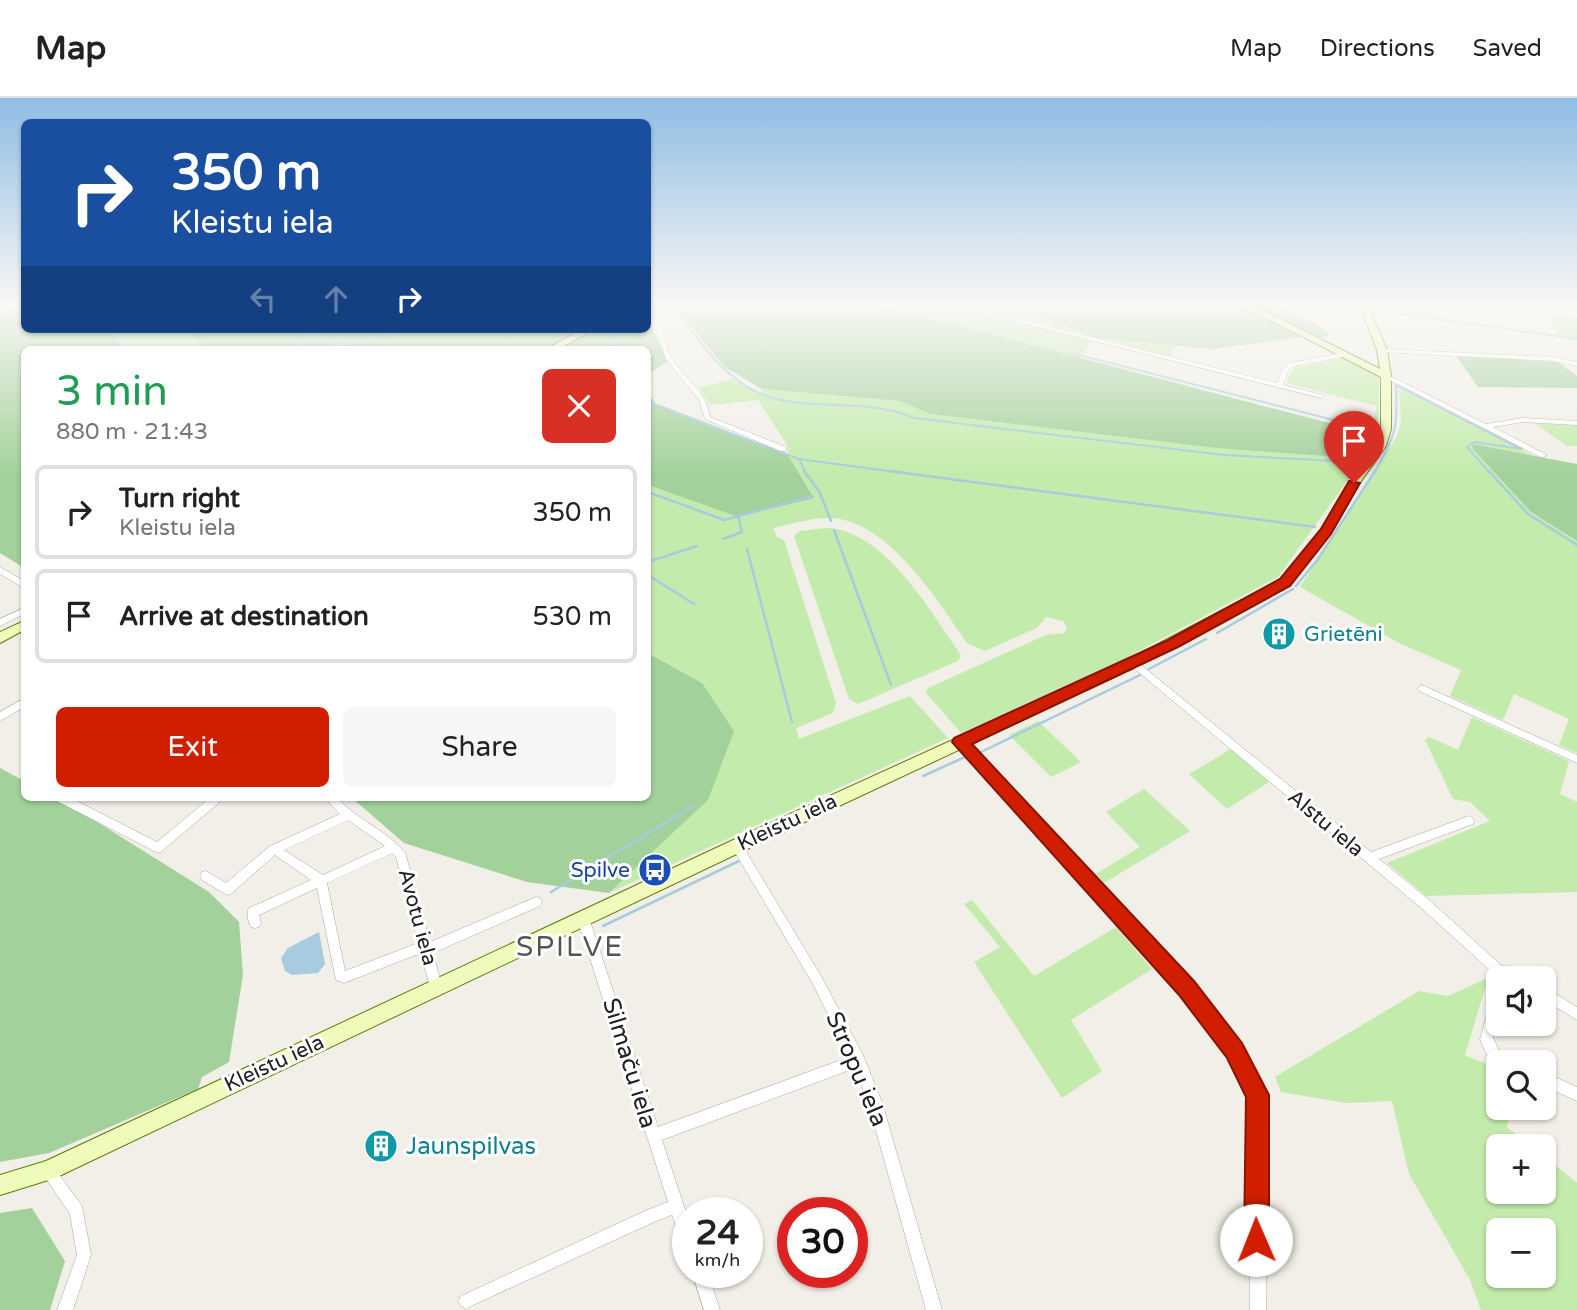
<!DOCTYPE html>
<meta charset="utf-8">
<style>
:root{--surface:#fff;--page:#f6f6f6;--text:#222;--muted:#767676;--line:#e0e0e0;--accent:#d11e00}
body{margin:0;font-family:"Varela Round",sans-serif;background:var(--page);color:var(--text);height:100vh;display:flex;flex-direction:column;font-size:26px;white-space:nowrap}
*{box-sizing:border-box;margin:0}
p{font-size:23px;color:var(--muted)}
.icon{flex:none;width:38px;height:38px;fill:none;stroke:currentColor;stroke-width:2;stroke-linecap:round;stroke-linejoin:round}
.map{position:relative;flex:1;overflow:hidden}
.side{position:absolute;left:21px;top:248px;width:630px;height:455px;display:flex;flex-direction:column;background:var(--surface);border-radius:10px;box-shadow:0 2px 5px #0004}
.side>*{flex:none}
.hud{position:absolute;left:21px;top:21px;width:630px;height:214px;border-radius:10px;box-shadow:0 2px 5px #0004;background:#1a4fa0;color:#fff;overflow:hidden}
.controls{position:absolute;left:1486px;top:868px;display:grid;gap:14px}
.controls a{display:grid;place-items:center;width:70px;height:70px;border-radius:10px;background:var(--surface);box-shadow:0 2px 5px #0004;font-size:35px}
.speed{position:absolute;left:672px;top:1099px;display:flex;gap:14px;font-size:35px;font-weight:700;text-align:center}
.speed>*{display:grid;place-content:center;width:91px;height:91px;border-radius:50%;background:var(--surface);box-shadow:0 2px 5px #0004;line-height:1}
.speed small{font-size:18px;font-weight:400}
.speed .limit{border:10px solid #d22;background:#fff;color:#111}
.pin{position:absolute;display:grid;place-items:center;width:60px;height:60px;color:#fff;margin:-72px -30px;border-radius:50% 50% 50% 0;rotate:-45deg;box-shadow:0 0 7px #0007}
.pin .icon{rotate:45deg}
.me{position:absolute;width:77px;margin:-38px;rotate:359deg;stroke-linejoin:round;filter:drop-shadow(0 0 5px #0008)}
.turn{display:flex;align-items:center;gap:24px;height:147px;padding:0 35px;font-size:32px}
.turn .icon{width:91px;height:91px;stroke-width:2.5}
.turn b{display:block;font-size:49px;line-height:60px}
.lanes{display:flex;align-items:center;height:66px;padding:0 35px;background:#0003;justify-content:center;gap:35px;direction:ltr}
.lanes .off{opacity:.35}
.round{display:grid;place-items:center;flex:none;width:74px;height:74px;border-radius:10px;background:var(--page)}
.head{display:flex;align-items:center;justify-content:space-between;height:119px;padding:0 35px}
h1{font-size:42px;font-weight:600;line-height:52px;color:#1e9e55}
.action{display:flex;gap:14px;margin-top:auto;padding:14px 35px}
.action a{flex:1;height:80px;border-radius:10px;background:var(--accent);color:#fff;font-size:28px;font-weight:600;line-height:80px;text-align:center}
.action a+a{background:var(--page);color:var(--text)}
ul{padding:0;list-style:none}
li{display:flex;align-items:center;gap:21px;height:94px;margin:0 14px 10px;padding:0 21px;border:4px solid var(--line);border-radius:10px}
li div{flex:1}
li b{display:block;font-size:26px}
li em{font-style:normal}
header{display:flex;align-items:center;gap:42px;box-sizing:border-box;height:98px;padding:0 35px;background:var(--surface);border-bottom:2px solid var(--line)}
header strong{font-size:33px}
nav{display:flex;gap:38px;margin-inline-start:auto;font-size:24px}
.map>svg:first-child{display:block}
.grass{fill:#c3ecac;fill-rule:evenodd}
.forest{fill:#a3d19b}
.water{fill:#a7cbdf}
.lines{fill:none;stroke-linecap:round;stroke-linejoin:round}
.stream-far1{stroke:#a7cbdf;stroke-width:2}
.stream{stroke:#a7cbdf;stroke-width:2.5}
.street-casing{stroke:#a8a8a8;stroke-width:1}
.secondary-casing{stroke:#5e7d02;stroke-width:2}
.street{fill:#fff;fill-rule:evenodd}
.secondary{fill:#effbbb;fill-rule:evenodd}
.route{fill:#d11e00;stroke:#881400;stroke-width:2}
.labels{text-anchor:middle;stroke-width:6;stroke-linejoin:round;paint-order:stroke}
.culture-label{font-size:21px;fill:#0d838f;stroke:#fff;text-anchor:start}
.street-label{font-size:21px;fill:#212121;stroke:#fff}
.transit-label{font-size:21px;fill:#164399;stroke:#fff;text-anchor:end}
.near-street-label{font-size:24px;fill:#212121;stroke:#fff}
.near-culture-label{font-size:24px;fill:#0d838f;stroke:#fff;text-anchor:start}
.near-quarter-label{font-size:28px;letter-spacing:2px;fill:#545454;stroke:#fff}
</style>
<header>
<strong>Map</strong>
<nav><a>Map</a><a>Directions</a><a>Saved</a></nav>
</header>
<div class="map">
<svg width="1577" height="1212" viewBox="0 0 1577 1212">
<rect width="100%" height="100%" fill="#f1efe7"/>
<!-- grass -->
<g class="grass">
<polygon points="876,206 1009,206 1092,239 1176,248 1169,259 1092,241 1080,260"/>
<polygon points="1549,217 1577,221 1577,242 1558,239"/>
<polygon points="108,231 182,231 208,252 126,252"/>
<polygon points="1345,260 1379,278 1378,338 1371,336 1377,308 1286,285 1294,270"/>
<path d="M 732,281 L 759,296 L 762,291 L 900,303 L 930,316 L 1216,350 L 1363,361 L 1278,479 L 1122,562 L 961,635 L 926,595 L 928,590 L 1046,537 L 1065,535 L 1067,529 L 1063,523 L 1046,519 L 1037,530 L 985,553 L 967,545 C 937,502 889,424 832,420 C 813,419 791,426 773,430 L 777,439 L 784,442 L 836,605 L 833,615 L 796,630 L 799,641 L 910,598 L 948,640 L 609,795 L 708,702 L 702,585 L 648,555 L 648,387 L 738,419 L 814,399 L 788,357 L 788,348 L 758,302 L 710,307 L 699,290 Z"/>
<polygon points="1399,290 1534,358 1472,347 1531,414 1577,443 1577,655 1559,647 1569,621 1514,596 1503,622 1450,598 1461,572 1399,545 1300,489 1397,338 1401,324"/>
<polygon points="1533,324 1577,327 1577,348 1567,348"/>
<path d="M 826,430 C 885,432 930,513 961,557 L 958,563 L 858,606 L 849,601 L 794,438 L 800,433 Z"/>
<polygon points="1472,619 1569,663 1560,696 1577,704 1577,794 1426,798 1387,765 1490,723 1470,704 1453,701 1425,642 1429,639 1458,652"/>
<polygon points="1038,623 1081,664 1051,679 1009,637"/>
<polygon points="1231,651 1269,684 1227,711 1189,676"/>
<polygon points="1144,691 1190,733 1104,785 1096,776 1140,749 1106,714"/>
<polygon points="972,802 1034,878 1116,829 1152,871 1071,922 1102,973 1062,1000 974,864 1000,849 964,806"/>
<path d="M 1488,880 L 1465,957 L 1498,971 L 1498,1010 L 1511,1010 L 1507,1029 L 1531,1048 L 1498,1048 L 1498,1094 L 1544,1094 L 1544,1058 L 1577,1085 L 1577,1212 L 1481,1212 L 1470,1182 L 1409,1076 L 1392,1003 L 1346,1005 L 1281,994 L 1275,979 L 1419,893 L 1448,898 ZM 1498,1132 L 1544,1132 L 1544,1178 L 1498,1178 Z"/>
</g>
<!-- forest -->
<g class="forest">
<polygon points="672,206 876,206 1378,338 1363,361 1216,350 930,316 900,303 762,291 725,269"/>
<polygon points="1009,206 1282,206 1331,236 1318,241 1311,238 1211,251 1092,239"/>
<polygon points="24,210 24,231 108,231 126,252 24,252 24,470 0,455 0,211"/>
<polygon points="648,222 668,263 648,276 648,252 208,252 182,231 648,231"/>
<polygon points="1456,258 1558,264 1577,278 1577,290 1478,289"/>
<polygon points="648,293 655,305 788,357 814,400 738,419 648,387"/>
<polygon points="1472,346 1577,366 1577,443 1531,414 1473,351"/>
<polygon points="648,555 702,585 734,633 708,702 609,795 527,784 404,745 352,700 648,700"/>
<polygon points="0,670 24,683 24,700 55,700 86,717 209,794 239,824 243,877 229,964 202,979 198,991 49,1055 0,1064"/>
<polygon points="32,1110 65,1163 50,1212 0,1212 0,1115"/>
</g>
<!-- water -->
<polygon class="water" points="319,834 325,866 318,875 292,877 285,873 281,860 288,850"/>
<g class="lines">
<!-- stream-far1 -->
<g class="stream-far1">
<path d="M 670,206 C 696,238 725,284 766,298 C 815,314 864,299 914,320 L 1224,357 L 1354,364"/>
<polyline points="1343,206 1362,210"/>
<polyline points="0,211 24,210"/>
<polyline points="1369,211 1577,241"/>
<polyline points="108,231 126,252"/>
<polyline points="605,231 618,252"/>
<polyline points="313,233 338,248 416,231"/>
<polyline points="296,252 313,233 310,231"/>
<polyline points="542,252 566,239"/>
<polyline points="1067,254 1369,331"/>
<polyline points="648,298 653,306 799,361 903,375"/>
<polyline points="799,361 806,375"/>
<path d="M 1374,375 C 1396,337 1398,331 1396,287 L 1521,351"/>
<polyline points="1490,375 1467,349 1474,344 1521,351"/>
</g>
<!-- stream -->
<g class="stream">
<polyline points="804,373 819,393 831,423"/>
<polyline points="889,373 1315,429"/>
<polyline points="1489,373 1528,416 1577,447"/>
<polyline points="648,394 724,422 813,398"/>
<polyline points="834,432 891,587"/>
<polyline points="723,441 742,434 738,418"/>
<polyline points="747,451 792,624"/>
<polyline points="648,464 697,448"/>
<polyline points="648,477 694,506"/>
<polyline points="1296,488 1318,461 1375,373"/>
<polyline points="1217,535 1293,491"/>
<polyline points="1149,571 1206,541"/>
<polyline points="979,655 1140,577"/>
<polyline points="923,678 965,659"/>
<polyline points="551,794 693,708"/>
<polyline points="603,828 741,762"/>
</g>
<defs>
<g id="street">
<polygon points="947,206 957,206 1277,285 1283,270 1290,265 1343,255 1346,257 1343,259 1294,268 1289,271 1283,287 1323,297 1324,298 1321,300"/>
<polygon points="1484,206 1499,206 1571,216 1554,206 1561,206 1577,215 1577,221 1487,208"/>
<path d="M 648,215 C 664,225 663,243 671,259 C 684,282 705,290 710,319 L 786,349 L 786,353 L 780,353 L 705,321 L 699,302 L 666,261 L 656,232 L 648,220 Z"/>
<polygon points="1382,251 1554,259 1577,264 1577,268 1554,263 1380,254 1380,252"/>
<polygon points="1384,277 1388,277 1486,326 1523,320 1577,323 1577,327 1523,324 1493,329 1547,357 1543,359 1540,359 1384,279"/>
<polygon points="0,469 24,483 24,490 0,476"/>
<polygon points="24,510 24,516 0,528 0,521"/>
<polygon points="1133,562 1136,563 1371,754 1469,718 1473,720 1474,723 1473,726 1379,761 1428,801 1501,867 1524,876 1526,880 1506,880 1493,875 1420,809 1130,567 1128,565"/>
<polygon points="1422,587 1577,657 1577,665 1419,593 1417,591 1419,589"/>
<polygon points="21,602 24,602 24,609 0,623 0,614"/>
<polygon points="960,640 964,641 1191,886 1240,948 1265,997 1266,1212 1250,1212 1251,998 1230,958 1183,894 956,647 955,644 956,641"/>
<polygon points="56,700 71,700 157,744 210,700 222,700 221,703 162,753 158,755 57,703"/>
<path d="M 325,700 L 337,700 C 357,721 385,732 405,754 L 430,844 L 536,799 L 540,800 L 542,804 L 540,808 L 433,855 L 442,889 L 440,893 L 436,895 L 432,893 L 430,889 L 421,855 L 344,885 L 336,882 L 317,790 L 259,817 L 261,825 L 259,829 L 255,830 L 251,829 C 248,823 246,816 249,810 L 311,782 L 275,757 L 231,796 L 227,797 L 202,782 L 200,778 L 202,774 L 206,773 L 226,785 L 270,748 L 340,716 ZM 348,722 L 385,748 L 323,777 L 284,752 ZM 392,755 L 396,759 L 418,845 L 345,873 L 327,785 Z"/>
<polygon points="737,743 741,745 821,878 863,957 882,1004 942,1212 926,1212 868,1004 855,970 662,1042 688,1120 688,1150 683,1148 672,1117 654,1124 471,1208 466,1211 461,1208 458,1203 461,1198 647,1112 668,1104 577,820 579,816 583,815 587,816 589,820 658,1029 849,959 813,886 733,751 732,748 733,745"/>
<polygon points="1544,889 1577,909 1577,922 1544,902"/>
<polygon points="1498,893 1498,921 1493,940 1499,952 1511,959 1513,964 1498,964 1498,967 1489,962 1480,941 1492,899 1494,895"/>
<polygon points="1544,974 1577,989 1577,1003 1544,988"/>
<polygon points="48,1066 53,1068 82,1108 91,1157 73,1212 57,1212 77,1157 70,1116 41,1073 43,1068"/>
<polygon points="692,1174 707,1174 720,1212 704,1212"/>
</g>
<g id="secondary">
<polygon points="1239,206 1250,206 1380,271 1377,252 1359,206 1367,206 1387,252 1391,278 1391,331 1386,348 1359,386 1332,433 1289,487 1138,568 743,753 55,1080 0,1097 0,1077 46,1063 731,743 1128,562 1281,481 1321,431 1349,385 1376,348 1381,331 1381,279"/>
<polygon points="583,231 594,231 557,252 545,252"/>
<polygon points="24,523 24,532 0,545 0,534"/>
</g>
</defs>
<!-- street casing -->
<use href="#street" class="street-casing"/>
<!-- secondary casing -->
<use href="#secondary" class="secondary-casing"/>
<!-- street -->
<use href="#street" class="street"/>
<!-- secondary -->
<use href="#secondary" class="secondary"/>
</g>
<!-- sky -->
<linearGradient id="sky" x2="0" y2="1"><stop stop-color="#8ebde4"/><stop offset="0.55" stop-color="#f9f8f4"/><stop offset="1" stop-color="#f9f8f4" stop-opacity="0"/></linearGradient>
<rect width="1577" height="376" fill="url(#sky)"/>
<!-- route -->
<polygon class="route" points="1349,383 1360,385 1331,436 1290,488 1178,549 972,646 1194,883 1242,945 1269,997 1269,1142 1265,1150 1256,1154 1248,1150 1244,1142 1246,999 1227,960 1179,897 952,644 954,640 1168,542 1280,481 1321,431"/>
<!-- icons -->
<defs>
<symbol id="building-disc" viewBox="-11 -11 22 22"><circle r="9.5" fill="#0f9aa8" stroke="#fff"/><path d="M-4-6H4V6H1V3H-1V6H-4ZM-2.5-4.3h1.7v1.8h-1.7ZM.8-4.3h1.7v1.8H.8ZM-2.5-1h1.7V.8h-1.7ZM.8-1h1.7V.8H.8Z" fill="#fff"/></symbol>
<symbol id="bus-disc" viewBox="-11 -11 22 22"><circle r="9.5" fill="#1a4fb4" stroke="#fff"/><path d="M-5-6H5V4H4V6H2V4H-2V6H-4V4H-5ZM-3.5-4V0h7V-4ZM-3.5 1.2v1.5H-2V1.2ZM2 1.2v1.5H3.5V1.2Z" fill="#fff"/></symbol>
</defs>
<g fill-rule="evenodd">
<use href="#building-disc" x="1260" y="517" width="38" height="38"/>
<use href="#bus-disc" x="636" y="753" width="38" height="38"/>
<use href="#building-disc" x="362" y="1029" width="38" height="38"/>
</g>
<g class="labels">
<!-- culture labels -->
<g class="culture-label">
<text x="1304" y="543">Grietēni</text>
</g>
<!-- street labels -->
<g class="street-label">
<text transform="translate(787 724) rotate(-25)" y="7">Kleistu iela</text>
<text transform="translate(1326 725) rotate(40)" y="7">Alstu iela</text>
<text transform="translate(418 819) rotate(75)" y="7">Avotu iela</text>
<text transform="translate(274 965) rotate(-25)" y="7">Kleistu iela</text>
</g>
<!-- transit labels -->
<g class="transit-label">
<text x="630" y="779">Spilve</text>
</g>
<!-- near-street labels -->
<g class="near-street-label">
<text transform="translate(630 965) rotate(73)" y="8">Silmaču iela</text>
<text transform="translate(857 971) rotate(67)" y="8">Stropu iela</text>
</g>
<!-- near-culture labels -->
<g class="near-culture-label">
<text x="406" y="1056">Jaunspilvas</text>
</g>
<!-- near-quarter labels -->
<g class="near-quarter-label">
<text x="570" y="858">SPILVE</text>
</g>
</g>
</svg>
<div class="controls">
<a><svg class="icon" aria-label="sound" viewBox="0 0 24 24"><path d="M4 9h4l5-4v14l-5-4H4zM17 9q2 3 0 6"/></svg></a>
<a><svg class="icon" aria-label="search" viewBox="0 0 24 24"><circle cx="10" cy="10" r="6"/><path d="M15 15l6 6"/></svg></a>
<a>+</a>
<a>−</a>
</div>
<div class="speed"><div>24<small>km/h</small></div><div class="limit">30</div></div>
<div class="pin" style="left:1354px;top:385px;background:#d93025"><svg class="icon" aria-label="arrive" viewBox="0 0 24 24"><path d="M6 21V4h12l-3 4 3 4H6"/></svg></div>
<svg class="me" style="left:1256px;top:1142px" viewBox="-20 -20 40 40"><circle r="19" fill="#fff"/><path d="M0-13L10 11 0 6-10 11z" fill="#d11e00"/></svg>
<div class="hud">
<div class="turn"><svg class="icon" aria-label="right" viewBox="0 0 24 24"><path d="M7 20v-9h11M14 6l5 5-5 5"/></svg><div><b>350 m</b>Kleistu iela</div></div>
<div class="lanes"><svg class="icon off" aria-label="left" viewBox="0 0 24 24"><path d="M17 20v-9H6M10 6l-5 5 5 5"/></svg><svg class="icon off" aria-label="ahead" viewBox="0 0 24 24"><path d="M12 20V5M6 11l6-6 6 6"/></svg><svg class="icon" aria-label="right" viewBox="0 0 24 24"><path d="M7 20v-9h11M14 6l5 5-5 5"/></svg></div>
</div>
<section class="side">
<div class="head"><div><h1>3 min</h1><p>880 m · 21:43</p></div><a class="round" style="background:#d93025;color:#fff"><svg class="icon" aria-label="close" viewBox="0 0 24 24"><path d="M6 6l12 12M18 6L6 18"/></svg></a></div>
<ul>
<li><svg class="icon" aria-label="right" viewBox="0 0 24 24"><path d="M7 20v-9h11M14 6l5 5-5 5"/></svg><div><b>Turn right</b><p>Kleistu iela</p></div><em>350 m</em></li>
<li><svg class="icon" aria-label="arrive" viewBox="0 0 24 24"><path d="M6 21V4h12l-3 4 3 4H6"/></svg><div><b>Arrive at destination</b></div><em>530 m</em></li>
</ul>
<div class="action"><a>Exit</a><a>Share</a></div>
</section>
</div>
